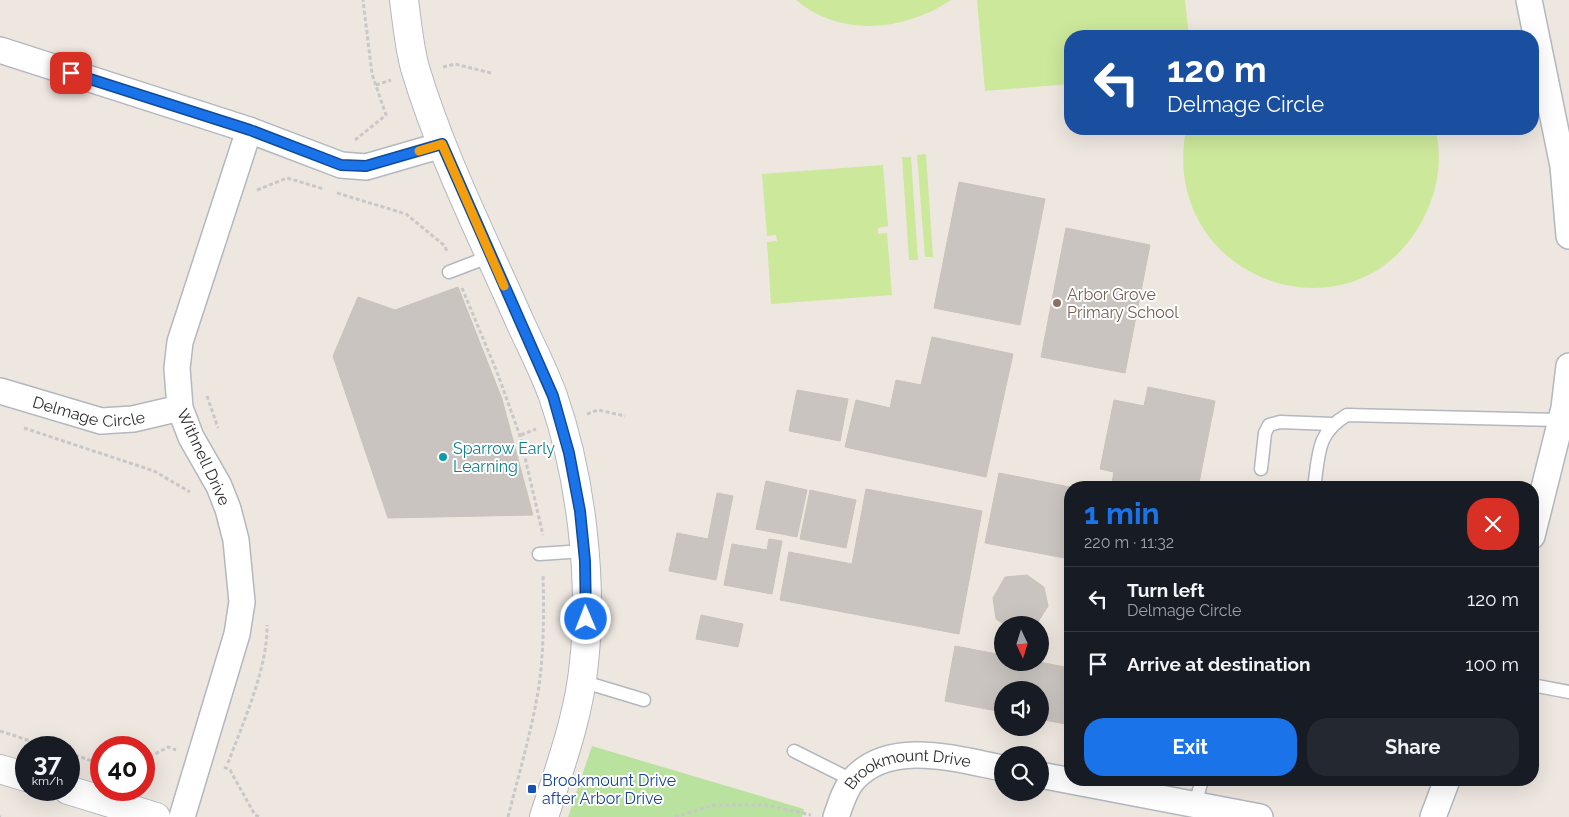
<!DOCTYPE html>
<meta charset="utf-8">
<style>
:root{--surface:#171b24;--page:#242831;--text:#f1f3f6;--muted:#9ea1a6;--line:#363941;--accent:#1a73e8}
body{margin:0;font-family:Raleway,sans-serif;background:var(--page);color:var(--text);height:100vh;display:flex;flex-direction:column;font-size:19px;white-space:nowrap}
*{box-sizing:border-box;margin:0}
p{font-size:16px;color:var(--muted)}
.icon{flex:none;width:28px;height:28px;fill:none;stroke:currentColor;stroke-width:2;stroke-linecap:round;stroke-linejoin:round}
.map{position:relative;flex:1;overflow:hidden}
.side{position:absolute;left:1064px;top:481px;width:475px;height:305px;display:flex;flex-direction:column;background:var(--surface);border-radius:20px;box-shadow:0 5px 20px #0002}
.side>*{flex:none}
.top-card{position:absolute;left:1064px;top:30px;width:475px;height:105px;border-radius:20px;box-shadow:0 5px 20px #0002;background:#1a4fa0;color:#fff;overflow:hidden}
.needle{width:32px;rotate:176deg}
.fabs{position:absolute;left:994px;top:616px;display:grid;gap:10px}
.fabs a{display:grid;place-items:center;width:55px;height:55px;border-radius:50%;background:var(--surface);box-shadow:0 5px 20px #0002;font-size:25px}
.speed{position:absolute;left:15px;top:736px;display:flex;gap:10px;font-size:25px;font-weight:700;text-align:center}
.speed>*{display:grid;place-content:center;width:65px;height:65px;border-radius:50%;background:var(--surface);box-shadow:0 5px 20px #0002;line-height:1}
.speed small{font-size:12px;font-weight:400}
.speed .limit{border:8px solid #d22;background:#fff;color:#111}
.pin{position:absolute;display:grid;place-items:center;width:42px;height:42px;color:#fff;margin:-21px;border-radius:10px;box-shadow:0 2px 8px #0006}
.me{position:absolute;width:55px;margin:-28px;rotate:359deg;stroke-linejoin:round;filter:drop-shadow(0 0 4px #0008)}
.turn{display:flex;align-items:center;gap:18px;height:105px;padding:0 20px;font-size:22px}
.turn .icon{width:65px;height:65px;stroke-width:2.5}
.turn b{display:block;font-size:35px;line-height:42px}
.round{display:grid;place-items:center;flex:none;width:52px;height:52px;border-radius:20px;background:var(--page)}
.summary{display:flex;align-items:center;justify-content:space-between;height:85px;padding:0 20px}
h1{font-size:30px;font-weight:700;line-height:38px;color:var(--accent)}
.cta{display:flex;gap:10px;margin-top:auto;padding:10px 20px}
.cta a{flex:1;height:58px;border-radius:20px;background:var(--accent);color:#fff;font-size:20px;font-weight:700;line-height:58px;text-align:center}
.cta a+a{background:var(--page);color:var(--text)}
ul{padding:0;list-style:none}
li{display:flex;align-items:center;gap:15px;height:65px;padding:0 20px;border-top:1px solid var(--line)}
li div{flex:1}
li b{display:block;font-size:19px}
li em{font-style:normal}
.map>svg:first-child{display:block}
.green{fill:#b9e29f}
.pitch{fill:#cce89b}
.building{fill:#c9c4bf;stroke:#c9c3b9}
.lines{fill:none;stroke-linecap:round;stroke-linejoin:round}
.service-casing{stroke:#b3b7bf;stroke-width:15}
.minor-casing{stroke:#b3b7bf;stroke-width:28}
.tertiary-casing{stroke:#b3b7bf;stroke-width:30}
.path{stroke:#c8c8c8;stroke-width:3;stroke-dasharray:4 2.5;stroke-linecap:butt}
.service{stroke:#fff;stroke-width:12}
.minor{stroke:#fff;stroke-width:25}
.tertiary{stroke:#fff;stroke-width:28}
.route-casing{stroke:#114b97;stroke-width:12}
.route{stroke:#1a73e8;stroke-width:9}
.slow{stroke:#f59e0b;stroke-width:9}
.education-dot{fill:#8d6e63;stroke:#fff;stroke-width:2}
.culture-dot{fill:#0f9aa8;stroke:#fff;stroke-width:2}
.transit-dot{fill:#1a4fb4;stroke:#fff;stroke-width:2}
.labels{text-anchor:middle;stroke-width:4;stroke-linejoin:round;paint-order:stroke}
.education-label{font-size:16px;fill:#785e54;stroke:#fff;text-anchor:start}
.street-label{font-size:16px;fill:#2d2d2d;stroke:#fff}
.culture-label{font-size:16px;fill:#0d838f;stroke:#fff;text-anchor:start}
.transit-label{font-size:16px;fill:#164399;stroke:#fff;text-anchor:start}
</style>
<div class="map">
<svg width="1569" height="817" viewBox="0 0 1569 817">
<rect width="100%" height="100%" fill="#eee7e0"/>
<!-- green -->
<polygon class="green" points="592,746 804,809 802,817 568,817"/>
<!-- pitch -->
<g class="pitch">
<path d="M 796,0 L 951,0 C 905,31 841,38 796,0 Z"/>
<polygon points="977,0 1185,0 1189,36 1070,36 1070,84 985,91"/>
<path d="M 1186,129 L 1435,129 C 1443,156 1438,188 1426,213 C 1362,351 1157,284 1186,129 Z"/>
<polygon points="926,154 933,257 925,257 917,155"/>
<polygon points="902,157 911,157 918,260 909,260"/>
<polygon points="883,165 888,226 878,228 878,234 887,233 892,295 771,304 767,242 777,241 776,235 767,236 762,174"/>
</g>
<!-- building -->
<g class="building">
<polygon points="959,182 1045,199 1020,325 934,308"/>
<polygon points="1066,228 1150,245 1125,373 1041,357"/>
<polygon points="458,287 502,399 533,515 388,518 333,356 358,297 395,310"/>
<polygon points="932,337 1013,354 986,477 845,447 856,400 890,408 896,380 921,385"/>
<polygon points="1148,387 1215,401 1198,488 1111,488 1114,472 1100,469 1114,400 1144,406"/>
<polygon points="797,390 848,399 840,441 789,431"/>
<polygon points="999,473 1075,488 1070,488 1070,559 985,543"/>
<polygon points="766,481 807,490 797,537 756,529"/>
<polygon points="866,489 982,511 959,634 780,600 789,552 852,564"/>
<polygon points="810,490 856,500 846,548 800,539"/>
<polygon points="717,493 733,496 716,580 669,571 677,533 708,539"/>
<polygon points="769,539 782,541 772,594 724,585 732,544 767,550"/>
<polygon points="1027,575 1044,587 1048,606 1036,625 1005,625 996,619 993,598 1005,577"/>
<polygon points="701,615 743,624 738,647 696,639"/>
<polygon points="955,646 1002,655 1002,662 1039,662 1070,668 1070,725 1040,719 1040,690 1002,690 1002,712 945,701"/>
</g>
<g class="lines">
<defs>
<g id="service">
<polyline points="449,272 491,256"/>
<polyline points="1261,469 1265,433 1269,425 1280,422 1332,424"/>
<path d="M 1314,488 C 1319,455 1316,433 1347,415 L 1561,420"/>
<polyline points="539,554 584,551 586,549"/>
<polyline points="581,681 644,700"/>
<polyline points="1532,685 1569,692"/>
<polyline points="794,751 852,780"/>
<polyline points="1195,804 1202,780"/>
</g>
<g id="minor">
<polyline points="1529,0 1563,166 1569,236"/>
<polyline points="0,50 249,130 341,165 366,167 442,145"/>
<path id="s1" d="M 0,391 L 101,421 L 133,419 L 180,408"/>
<polyline points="1532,536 1564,408 1569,366"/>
<polyline points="1040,775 1260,817"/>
<polyline points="182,817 237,634 242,602 236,540 228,509 219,486 191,437 180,408 177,368 180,342 249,130"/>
<path id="s2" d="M 836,817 C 840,806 845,788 854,779 C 890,739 956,759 1002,768"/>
<polyline points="1433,817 1447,780"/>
</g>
<g id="tertiary">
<path d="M 404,0 C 407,22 409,46 415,68 C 441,155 483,238 520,322 C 531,346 544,371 553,396 C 581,476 593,579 584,663 C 579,716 560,767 544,817"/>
<polyline points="0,769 26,777"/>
<polyline points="68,790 156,817"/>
</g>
</defs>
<!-- service casing -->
<use href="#service" class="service-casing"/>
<!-- minor casing -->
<use href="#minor" class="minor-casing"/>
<!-- tertiary casing -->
<use href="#tertiary" class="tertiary-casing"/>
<!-- path -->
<g class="path">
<polyline points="443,67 455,64 491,73"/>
<polyline points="376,85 391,80"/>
<polyline points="355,140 386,115 372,74 363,0"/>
<polyline points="257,190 287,178 324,189"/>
<polyline points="337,193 406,214 445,246 447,252"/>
<polyline points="462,288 497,372 520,436 543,535"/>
<polyline points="207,396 218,428"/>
<polyline points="587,414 598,410 625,416"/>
<polyline points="24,428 154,471 190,492"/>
<polyline points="521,435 536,429"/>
<polyline points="0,731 52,748"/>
<polyline points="69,753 101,764"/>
<polyline points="144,760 168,747 176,750"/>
<path d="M 228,763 C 243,723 268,667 267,625"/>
<polyline points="224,767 230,770 255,815 261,817"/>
<polyline points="0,817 1,817"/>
<path d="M 508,817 C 519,773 532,730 539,686 C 544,649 544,611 543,574"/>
<polyline points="675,817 714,805 766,805 811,815"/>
</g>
<!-- service -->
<use href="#service" class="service"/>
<!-- minor -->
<use href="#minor" class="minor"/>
<!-- tertiary -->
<use href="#tertiary" class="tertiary"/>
</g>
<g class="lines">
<defs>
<polyline id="route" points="71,73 250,130 341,165 366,166 442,144 553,396 569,453 580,511 585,561 586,619"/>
</defs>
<!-- route casing -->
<use href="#route" class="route-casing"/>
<!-- route -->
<use href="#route" class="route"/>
<!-- slow -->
<polyline class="slow" points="419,151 442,144 504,286"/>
</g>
<!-- markers -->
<circle class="education-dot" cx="1057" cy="303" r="5"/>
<circle class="culture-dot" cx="443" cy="457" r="5"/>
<rect class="transit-dot" x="527" y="784" width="10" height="10" rx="2.5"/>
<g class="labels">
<!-- education labels -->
<g class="education-label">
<text x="1067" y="300">Arbor Grove<tspan x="1067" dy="18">Primary School</tspan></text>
</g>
<!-- street labels -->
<g class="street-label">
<text dy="6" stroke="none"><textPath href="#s1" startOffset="92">Delmage Circle</textPath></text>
<text transform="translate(204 457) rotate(65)" y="6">Withnell Drive</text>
<text dy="6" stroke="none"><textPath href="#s2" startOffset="99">Brookmount Drive</textPath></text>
</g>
<!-- culture labels -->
<g class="culture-label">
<text x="453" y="454">Sparrow Early<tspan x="453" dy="18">Learning</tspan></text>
</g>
<!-- transit labels -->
<g class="transit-label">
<text x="542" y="786">Brookmount Drive<tspan x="542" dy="18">after Arbor Drive</tspan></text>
</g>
</g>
</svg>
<div class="fabs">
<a><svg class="needle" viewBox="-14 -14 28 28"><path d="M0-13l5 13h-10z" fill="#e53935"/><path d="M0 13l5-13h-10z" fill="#9ea1a6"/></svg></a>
<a><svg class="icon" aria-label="sound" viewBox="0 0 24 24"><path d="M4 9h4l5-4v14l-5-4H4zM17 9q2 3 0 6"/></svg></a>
<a><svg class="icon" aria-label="search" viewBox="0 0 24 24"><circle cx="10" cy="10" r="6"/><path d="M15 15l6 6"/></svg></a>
</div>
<div class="speed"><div>37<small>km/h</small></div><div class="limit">40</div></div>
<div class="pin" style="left:71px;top:73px;background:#d93025"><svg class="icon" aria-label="arrive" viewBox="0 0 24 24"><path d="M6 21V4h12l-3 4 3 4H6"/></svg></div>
<svg class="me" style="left:586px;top:619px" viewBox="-20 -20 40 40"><circle r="17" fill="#1a73e8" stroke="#fff" stroke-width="3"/><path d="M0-11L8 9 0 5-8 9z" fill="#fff"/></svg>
<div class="top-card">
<div class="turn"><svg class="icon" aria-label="left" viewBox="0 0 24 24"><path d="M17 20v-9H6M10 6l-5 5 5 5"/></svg><div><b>120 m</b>Delmage Circle</div></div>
</div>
<section class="side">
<div class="summary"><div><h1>1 min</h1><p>220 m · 11:32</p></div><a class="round" style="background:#d93025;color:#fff"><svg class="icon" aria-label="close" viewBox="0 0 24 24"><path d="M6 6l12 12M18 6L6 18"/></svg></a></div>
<ul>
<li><svg class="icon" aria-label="left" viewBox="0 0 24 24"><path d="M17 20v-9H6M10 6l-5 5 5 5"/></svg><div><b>Turn left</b><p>Delmage Circle</p></div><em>120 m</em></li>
<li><svg class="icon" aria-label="arrive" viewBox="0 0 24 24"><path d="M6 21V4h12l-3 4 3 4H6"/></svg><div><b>Arrive at destination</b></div><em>100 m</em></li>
</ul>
<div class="cta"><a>Exit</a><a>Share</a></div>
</section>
</div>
